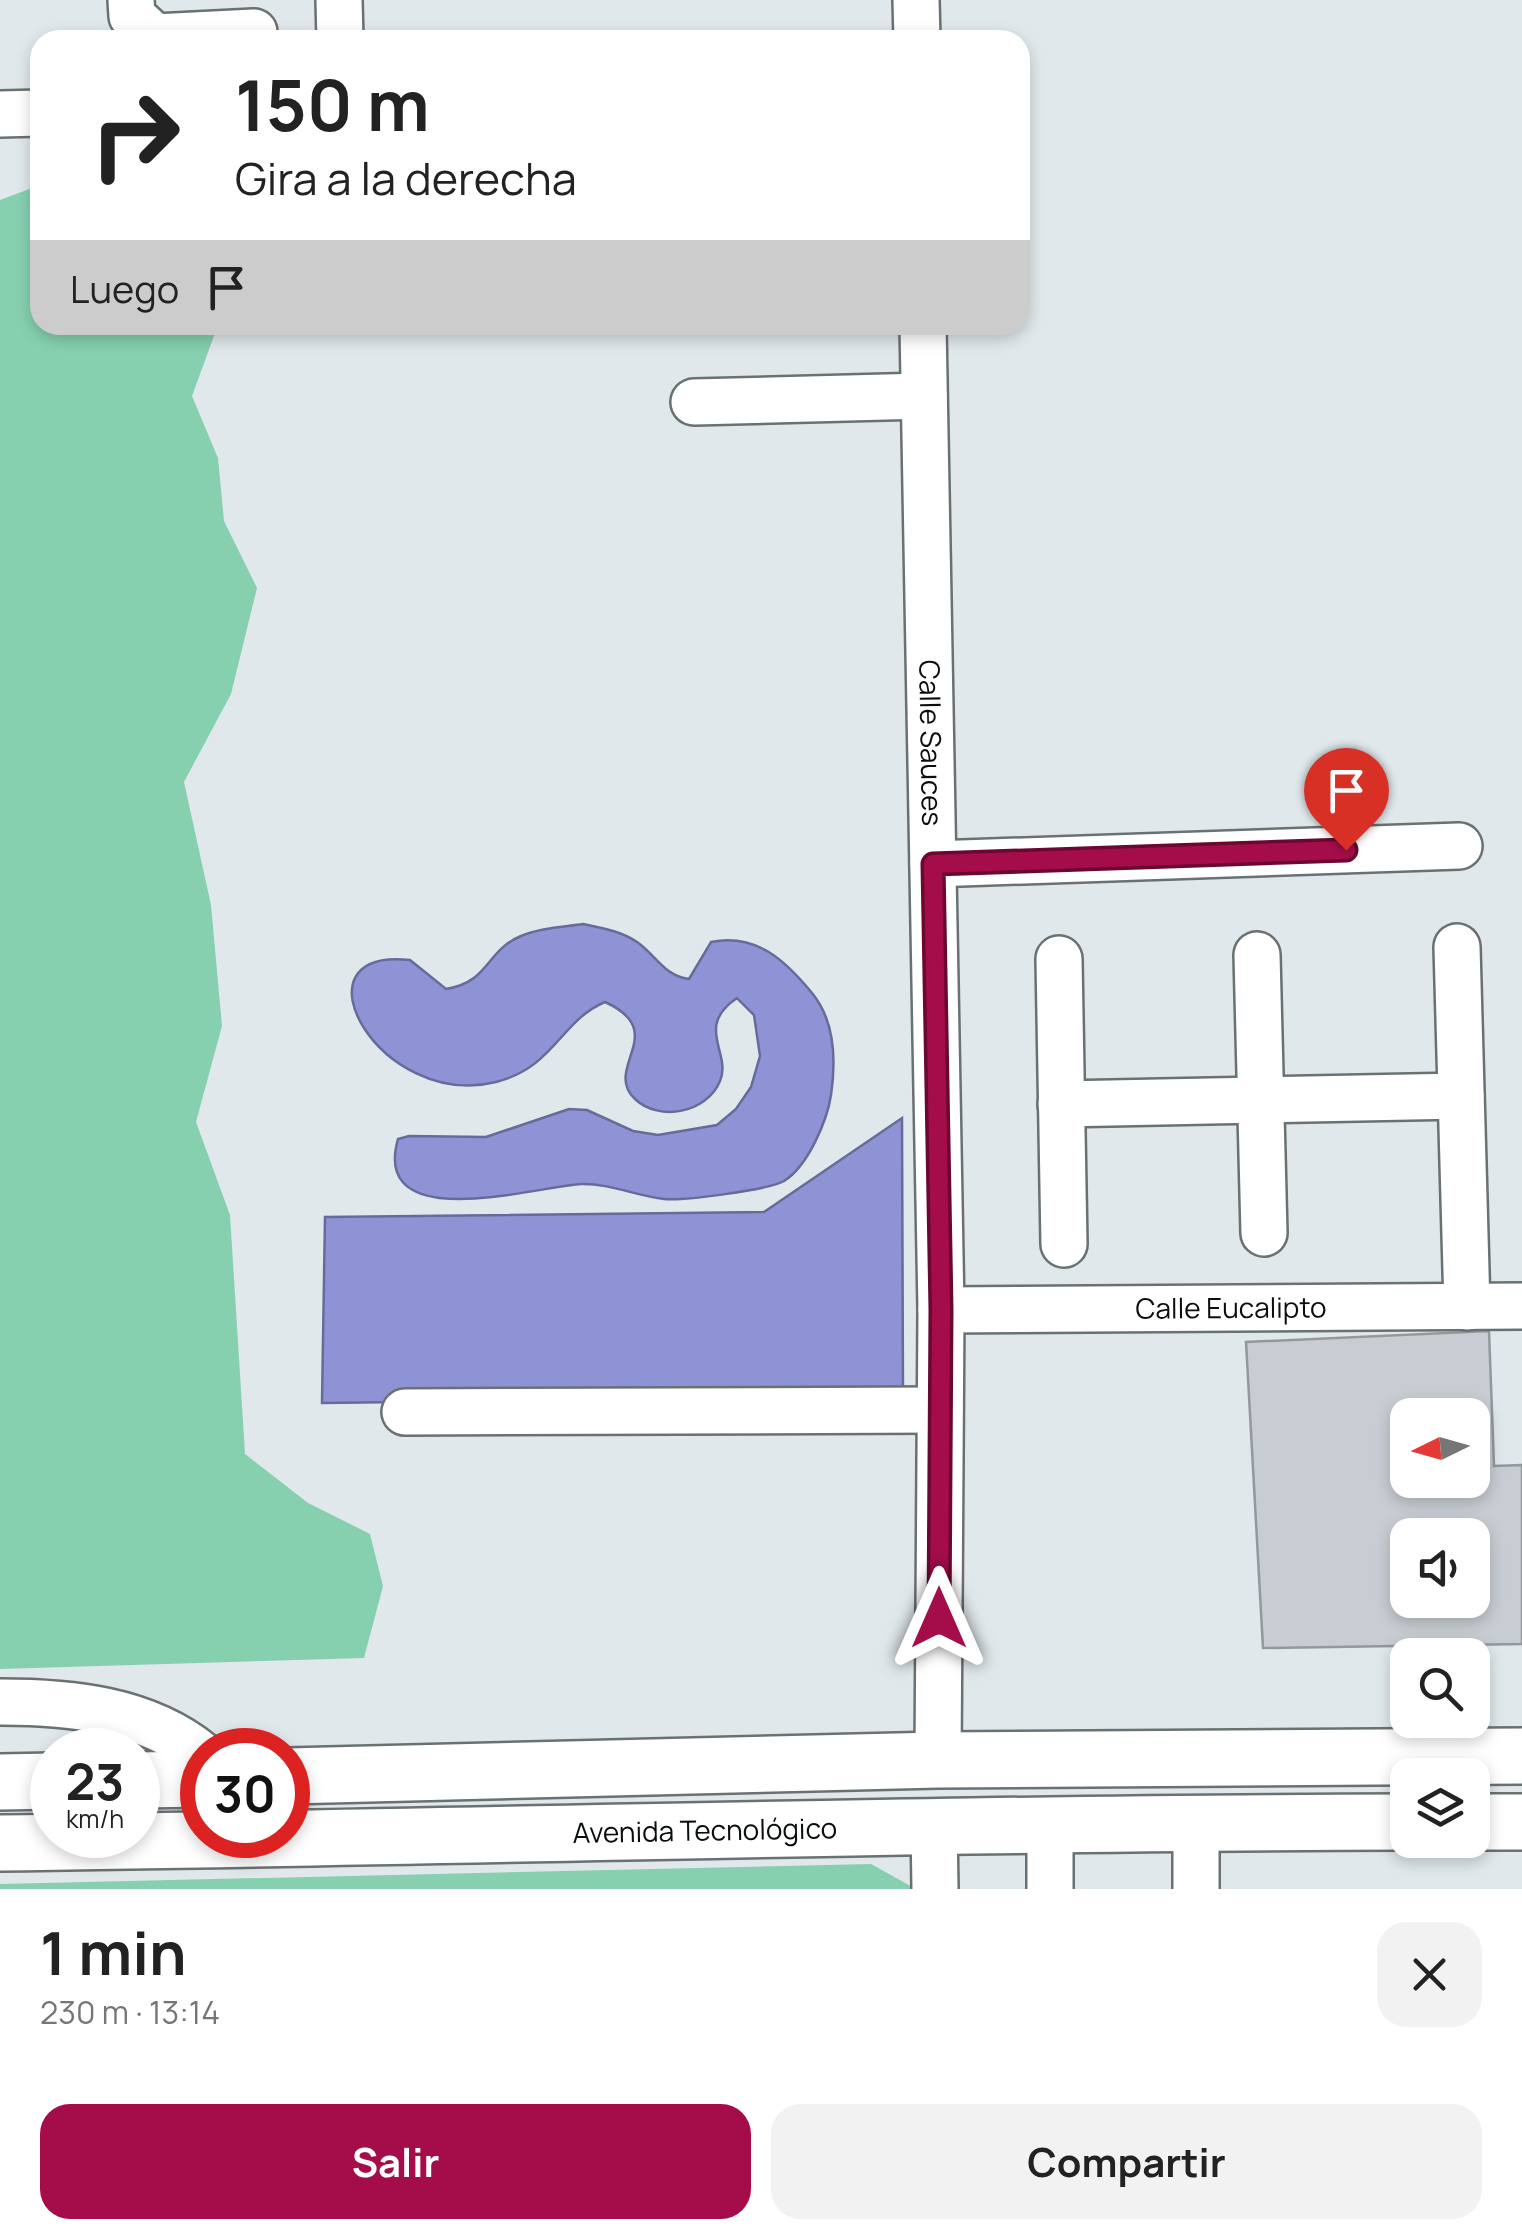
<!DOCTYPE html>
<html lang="es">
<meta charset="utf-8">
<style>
:root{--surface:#fff;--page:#f2f2f2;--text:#222;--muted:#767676;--accent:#a40d4a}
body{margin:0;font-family:Manrope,sans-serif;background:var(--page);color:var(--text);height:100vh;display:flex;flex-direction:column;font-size:38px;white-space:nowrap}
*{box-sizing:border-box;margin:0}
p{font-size:32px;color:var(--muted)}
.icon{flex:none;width:55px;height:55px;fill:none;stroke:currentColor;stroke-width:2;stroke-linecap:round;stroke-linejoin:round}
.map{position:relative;height:1889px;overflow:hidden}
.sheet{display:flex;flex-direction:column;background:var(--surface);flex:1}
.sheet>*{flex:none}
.hud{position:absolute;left:30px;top:30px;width:1000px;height:305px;border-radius:30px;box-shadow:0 5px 15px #0003;background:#fff;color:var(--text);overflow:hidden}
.needle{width:65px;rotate:265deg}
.fabs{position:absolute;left:1390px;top:1398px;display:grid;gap:20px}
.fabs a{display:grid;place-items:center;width:100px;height:100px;border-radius:20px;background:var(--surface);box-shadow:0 5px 15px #0003;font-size:50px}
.speed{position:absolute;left:30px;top:1728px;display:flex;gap:20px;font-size:50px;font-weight:700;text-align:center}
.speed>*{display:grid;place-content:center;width:130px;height:130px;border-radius:50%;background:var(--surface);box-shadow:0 5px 15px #0003;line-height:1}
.speed small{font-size:25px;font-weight:400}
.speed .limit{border:15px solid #d22;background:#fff;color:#111}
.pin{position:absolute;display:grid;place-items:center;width:85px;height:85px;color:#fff;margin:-102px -42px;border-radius:50% 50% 50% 0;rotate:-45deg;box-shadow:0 0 10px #0007}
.pin .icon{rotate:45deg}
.me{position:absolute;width:110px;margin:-55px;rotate:0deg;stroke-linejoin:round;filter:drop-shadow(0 0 8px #0008)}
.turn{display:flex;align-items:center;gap:35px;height:210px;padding:0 40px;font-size:45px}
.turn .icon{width:130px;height:130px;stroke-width:2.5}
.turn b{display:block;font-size:70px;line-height:85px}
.then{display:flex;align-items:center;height:95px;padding:0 40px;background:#0003;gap:20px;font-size:38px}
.round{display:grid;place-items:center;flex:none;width:105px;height:105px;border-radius:30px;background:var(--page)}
.summary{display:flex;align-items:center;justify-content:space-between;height:170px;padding:0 40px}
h1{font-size:60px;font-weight:700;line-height:75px}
.action{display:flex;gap:20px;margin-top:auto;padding:20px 40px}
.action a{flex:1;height:115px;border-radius:30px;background:var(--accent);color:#fff;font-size:40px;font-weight:700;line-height:115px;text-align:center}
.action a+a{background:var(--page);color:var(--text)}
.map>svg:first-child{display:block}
.green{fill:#86d0b0}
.water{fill:#8e93d5;stroke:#676b9a;stroke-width:2.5}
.building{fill:#c8cdd3;stroke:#93989d;stroke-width:2.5;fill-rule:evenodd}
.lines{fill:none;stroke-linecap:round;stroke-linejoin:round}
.minor-casing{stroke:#697173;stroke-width:50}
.major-casing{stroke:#697173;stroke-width:60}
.minor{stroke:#fff;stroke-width:45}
.major{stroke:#fff;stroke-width:55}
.route-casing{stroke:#6b0830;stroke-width:25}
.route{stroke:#a40d4a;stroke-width:18}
.labels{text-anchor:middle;stroke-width:10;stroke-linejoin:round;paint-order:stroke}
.street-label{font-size:28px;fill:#0b0e0f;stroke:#e0e8eb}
</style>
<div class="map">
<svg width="1522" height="1889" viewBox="0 0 1522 1889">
<rect width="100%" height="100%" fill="#e0e8eb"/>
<!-- green -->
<g class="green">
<polygon points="40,185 40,325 218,325 192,396 218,458 224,521 257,588 231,694 184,782 211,905 222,1026 196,1122 230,1215 245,1454 308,1503 370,1534 383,1586 364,1658 0,1669 0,200"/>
<polygon points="871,1864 916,1889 0,1889 0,1884"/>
</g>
<!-- water -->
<g class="water">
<path d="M 583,924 C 602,928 621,931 637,942 C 656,955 664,976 689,979 L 711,942 C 756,933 785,960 812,993 C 835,1021 836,1061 831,1095 C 827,1121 808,1166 784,1181 C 768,1190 683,1201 664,1199 C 637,1196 608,1183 581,1184 C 539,1186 370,1237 398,1139 L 409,1136 L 486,1137 L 569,1109 L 587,1110 L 633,1131 L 658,1135 L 717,1125 L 736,1109 L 751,1087 L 760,1056 L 754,1015 L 737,998 C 694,1027 732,1053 720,1081 C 707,1113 659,1122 635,1099 C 602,1068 671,1032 605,1002 C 560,1021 555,1067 496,1082 C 380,1111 287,947 410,960 L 446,989 C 490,982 485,951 521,936 C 539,928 563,927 583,924 Z"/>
<polygon points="902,1118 903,1396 322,1403 325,1217 764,1212"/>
</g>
<!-- building -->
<path class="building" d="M 1489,1331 L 1494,1466 L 1522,1465 L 1522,1644 L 1263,1648 L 1246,1342 ZM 1408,1415 L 1472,1415 L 1472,1480 L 1408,1480 ZM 1408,1535 L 1472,1535 L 1472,1600 L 1408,1600 Z"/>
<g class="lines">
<defs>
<g id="minor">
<polyline points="131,0 132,16 155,37 254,32"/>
<polyline points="339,0 340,40"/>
<polyline points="916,0 917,40"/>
<polyline points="0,114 40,113"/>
<path id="s1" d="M 923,325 L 941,1310 L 938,1760"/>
<polyline points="694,402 924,396"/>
<polyline points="933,864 1459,846"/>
<polyline points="1457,947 1467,1307"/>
<polyline points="1257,955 1264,1233"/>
<polyline points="1059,959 1064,1244"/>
<polyline points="1061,1104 1461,1096"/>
<path id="s2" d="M 941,1310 L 1522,1306"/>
<polyline points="405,1412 940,1410"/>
<path d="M 0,1702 C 70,1702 146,1709 202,1755"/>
<polyline points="1050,1823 1050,1889"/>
<polyline points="1196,1823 1196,1889"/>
<polyline points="934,1824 935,1889"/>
</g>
<g id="major">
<polyline points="288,1776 938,1760 1522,1756"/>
<polyline points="138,1780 202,1779"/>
<polyline points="0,1782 52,1781"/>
<polyline points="1472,1822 1522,1822"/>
<path id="s3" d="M 0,1843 C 469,1837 938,1823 1408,1822"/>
</g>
</defs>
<!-- minor casing -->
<use href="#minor" class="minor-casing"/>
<!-- major casing -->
<use href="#major" class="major-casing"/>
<!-- minor -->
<use href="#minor" class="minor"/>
<!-- major -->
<use href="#major" class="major"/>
</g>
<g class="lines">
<defs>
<polyline id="route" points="939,1618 941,1310 933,864 1346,850"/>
</defs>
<!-- route casing -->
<use href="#route" class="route-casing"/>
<!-- route -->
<use href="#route" class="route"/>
</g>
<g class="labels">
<!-- street labels -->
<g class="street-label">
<text dy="10" stroke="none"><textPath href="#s1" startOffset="418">Calle Sauces</textPath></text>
<text dy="10" stroke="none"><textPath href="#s2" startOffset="290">Calle Eucalipto</textPath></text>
<text dy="10" stroke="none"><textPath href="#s3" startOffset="705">Avenida Tecnológico</textPath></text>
</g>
</g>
</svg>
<div class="fabs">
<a><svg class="needle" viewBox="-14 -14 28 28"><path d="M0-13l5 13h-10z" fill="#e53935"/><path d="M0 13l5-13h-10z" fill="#767676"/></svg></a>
<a><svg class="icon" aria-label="sound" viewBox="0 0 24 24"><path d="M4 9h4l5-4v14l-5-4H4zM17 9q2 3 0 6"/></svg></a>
<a><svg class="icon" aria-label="search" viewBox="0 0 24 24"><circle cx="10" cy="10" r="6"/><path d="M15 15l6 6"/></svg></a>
<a><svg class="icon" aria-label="layers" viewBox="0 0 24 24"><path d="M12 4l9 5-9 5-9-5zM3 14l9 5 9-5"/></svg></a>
</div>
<div class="speed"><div>23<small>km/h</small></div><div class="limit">30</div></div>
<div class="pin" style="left:1346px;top:850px;background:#d93025"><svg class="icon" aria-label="arrive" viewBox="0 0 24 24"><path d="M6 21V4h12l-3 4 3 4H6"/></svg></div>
<svg class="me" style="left:939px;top:1618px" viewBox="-20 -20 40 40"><path d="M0-17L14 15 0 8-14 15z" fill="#a40d4a" stroke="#fff" stroke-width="4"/></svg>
<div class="hud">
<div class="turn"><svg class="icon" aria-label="right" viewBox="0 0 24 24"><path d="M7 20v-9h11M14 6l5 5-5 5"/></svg><div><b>150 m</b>Gira a la derecha</div></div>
<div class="then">Luego<svg class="icon" aria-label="arrive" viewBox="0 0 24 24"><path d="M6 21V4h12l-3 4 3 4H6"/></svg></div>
</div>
</div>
<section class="sheet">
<div class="summary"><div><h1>1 min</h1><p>230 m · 13:14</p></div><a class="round"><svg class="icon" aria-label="close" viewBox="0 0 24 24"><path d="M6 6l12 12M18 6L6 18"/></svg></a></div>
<div class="action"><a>Salir</a><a>Compartir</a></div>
</section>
